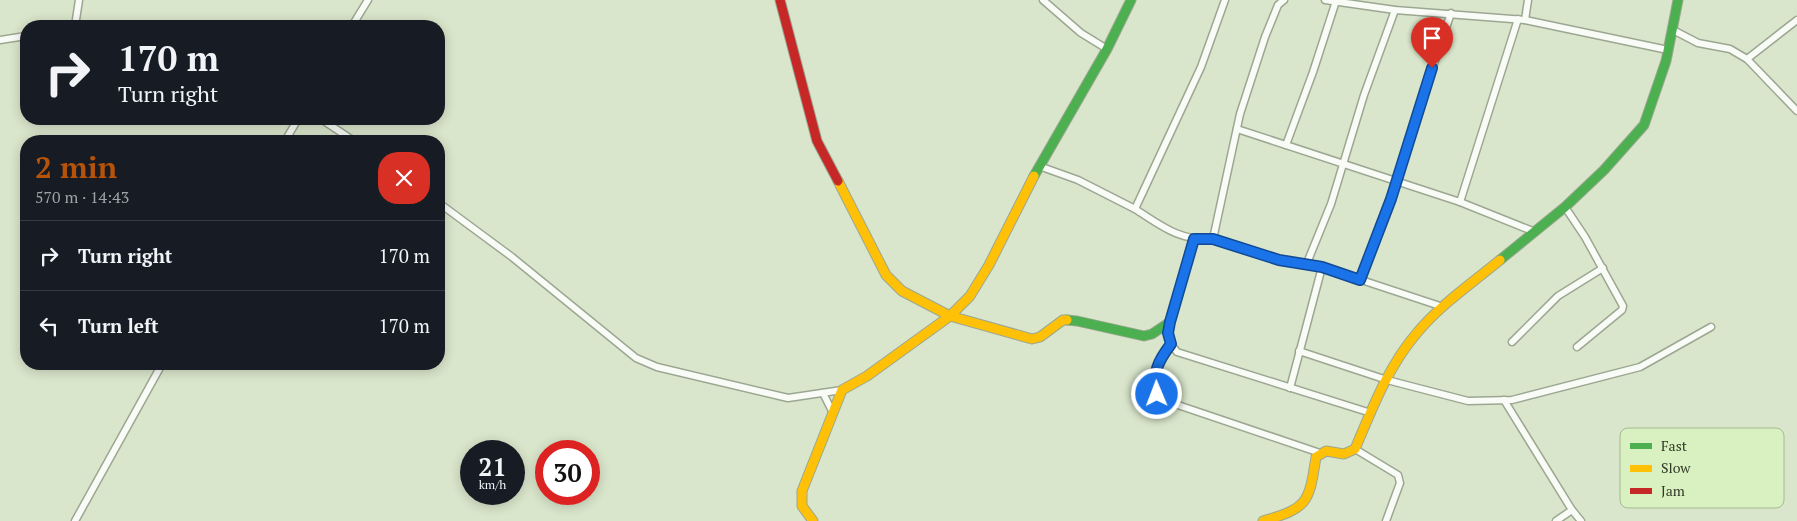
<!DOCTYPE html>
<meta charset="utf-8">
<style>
:root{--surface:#171b24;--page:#20242c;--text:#f1f3f6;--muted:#9ea1a6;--line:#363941;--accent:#b45309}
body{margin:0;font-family:"PT Serif",serif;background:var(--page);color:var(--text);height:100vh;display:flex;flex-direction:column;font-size:19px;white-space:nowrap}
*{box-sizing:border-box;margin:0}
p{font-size:16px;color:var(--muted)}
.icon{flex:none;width:28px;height:28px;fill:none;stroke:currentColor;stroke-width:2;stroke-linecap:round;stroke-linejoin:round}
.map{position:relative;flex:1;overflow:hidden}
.drawer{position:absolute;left:20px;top:135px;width:425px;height:235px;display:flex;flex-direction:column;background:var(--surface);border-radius:20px;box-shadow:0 2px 12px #0003}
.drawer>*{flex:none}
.guide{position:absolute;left:20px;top:20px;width:425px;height:105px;border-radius:20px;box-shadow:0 2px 12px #0003;background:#171b24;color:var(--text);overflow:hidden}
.speed{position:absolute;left:460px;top:440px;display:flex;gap:10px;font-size:25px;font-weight:700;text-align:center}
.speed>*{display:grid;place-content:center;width:65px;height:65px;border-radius:50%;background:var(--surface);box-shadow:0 2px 12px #0003;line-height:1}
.speed small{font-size:12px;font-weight:400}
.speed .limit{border:8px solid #d22;background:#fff;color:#111}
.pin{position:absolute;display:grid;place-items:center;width:42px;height:42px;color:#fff;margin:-51px -21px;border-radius:50% 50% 50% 0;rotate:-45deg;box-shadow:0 0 5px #0007}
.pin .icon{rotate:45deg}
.me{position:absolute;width:55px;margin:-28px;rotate:359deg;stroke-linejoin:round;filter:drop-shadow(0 0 4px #0008)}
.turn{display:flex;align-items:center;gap:18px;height:105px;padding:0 15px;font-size:22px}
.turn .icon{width:65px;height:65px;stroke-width:2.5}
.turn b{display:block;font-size:35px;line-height:42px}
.round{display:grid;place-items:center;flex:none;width:52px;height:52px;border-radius:20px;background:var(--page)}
.summary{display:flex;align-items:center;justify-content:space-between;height:85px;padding:0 15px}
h1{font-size:30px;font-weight:800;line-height:38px;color:var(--accent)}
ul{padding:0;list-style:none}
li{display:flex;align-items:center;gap:15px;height:70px;padding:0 15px;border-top:1px solid var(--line)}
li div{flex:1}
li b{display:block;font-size:19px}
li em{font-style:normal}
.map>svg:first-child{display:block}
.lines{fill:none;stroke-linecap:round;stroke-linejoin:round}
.street-casing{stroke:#9ca792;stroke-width:9}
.fast-casing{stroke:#9ca792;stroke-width:11}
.slow-casing{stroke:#9ca792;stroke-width:11}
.jam-casing{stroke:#9ca792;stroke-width:11}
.street{stroke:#f9fbf7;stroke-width:6}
.fast{stroke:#4caf50;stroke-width:9}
.slow{stroke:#ffc107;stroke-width:9}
.jam{stroke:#c62828;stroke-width:9}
.route-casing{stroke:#114b97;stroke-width:12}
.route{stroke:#1a73e8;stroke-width:9}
.key{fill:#d9f1c0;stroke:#a6ba92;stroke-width:1}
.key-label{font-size:14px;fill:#303926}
</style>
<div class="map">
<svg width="1797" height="521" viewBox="0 0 1797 521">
<rect width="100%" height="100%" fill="#d9e6cb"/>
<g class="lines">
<defs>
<g id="street">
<polyline points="1043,0 1081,33 1107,49"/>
<polyline points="1325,0 1395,10 1525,20 1668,50"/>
<polyline points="1525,20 1528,0"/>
<polyline points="75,26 79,0"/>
<polyline points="352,26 368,0"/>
<polyline points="1673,30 1698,43 1730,49 1747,59 1797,111"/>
<polyline points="0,40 26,36"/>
<polyline points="1747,59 1797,20"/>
<polyline points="321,119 354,141"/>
<polyline points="1237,129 1460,202 1535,232"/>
<polyline points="285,141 298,119"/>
<polyline points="1286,145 1313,72 1336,1"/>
<polyline points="1039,166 1078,180 1135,209 1201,67 1225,0"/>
<polyline points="1460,202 1518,19"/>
<polyline points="439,203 512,257 636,358 657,367 788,398 842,390"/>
<polyline points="1565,207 1585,237 1623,306 1622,310 1577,347"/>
<path d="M 1135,209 C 1162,226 1179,241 1213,239 L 1240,114 L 1265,37 L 1278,5 L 1284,0"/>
<polyline points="1194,239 1168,333 1171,344 1177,352 1371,413"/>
<polyline points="1213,239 1279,260 1322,267 1443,307"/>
<polyline points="1307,263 1331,204 1364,95 1395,10"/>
<polyline points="1360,280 1391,199 1408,141 1451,13"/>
<polyline points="1512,342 1558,296 1603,268"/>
<path d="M 1171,344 C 1162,356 1147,378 1157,394 C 1158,396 1164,399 1166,401 L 1320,453"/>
<polyline points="1299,351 1387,380 1468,401 1512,400 1640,367 1711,327"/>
<polyline points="1290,388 1322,267"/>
<polyline points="823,393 833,413"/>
<polyline points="1504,400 1572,510 1581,521"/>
<polyline points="1355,449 1398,475 1400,483 1386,521"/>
<polyline points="75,521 162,364"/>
<polyline points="1556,521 1572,510"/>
</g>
<g id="fast">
<polyline points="1034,176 1107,49 1131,0"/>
<polyline points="1500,260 1565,207 1604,170 1644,125 1666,61 1678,0"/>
<polyline points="1067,320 1077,321 1144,336 1152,334 1170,322"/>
</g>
<g id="slow">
<polyline points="838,181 886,275 902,291 950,316 1032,339 1040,337 1063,320 1067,320"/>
<polyline points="813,521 802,506 802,491 842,390 867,376 950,316 970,296 989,265 1034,176"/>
<path d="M 1263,521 C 1308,508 1309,503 1316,457 L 1326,451 L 1344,454 L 1355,449 C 1372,409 1388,367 1416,334 C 1440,305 1472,283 1500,260"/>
</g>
<polyline id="jam" points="780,0 817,141 838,181"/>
</defs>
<!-- street casing -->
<use href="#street" class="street-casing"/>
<!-- fast casing -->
<use href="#fast" class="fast-casing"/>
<!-- slow casing -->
<use href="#slow" class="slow-casing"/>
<!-- jam casing -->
<use href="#jam" class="jam-casing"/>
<!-- street -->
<use href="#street" class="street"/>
<!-- fast -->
<use href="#fast" class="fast"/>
<!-- slow -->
<use href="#slow" class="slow"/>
<!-- jam -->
<use href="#jam" class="jam"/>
</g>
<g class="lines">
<defs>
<path id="route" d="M 1157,394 C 1152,373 1158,361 1171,344 L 1168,333 L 1170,322 L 1194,239 L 1213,239 L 1279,260 L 1322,267 L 1360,280 L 1391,199 L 1432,68"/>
</defs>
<!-- route casing -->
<use href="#route" class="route-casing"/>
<!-- route -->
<use href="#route" class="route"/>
</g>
<!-- legend -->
<rect x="1620" y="428" width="164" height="80" rx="8" class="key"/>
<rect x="1630" y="443" width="22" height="6" fill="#4caf50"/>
<rect x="1630" y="465" width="22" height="7" fill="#ffc107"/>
<rect x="1630" y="488" width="22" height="6" fill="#c62828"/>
<g class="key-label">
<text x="1661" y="451">Fast</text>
<text x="1661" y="473">Slow</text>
<text x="1661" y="496">Jam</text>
</g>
</svg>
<div class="speed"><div>21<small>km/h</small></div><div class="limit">30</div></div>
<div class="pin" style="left:1432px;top:68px;background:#d93025"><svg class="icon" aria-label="arrive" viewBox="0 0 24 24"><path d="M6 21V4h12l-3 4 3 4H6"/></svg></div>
<svg class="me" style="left:1157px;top:394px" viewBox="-20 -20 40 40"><circle r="17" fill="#1a73e8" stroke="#fff" stroke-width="3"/><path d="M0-11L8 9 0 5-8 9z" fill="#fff"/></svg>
<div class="guide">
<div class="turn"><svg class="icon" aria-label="right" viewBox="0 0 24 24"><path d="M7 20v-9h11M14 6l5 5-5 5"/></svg><div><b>170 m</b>Turn right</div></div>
</div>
<section class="drawer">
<div class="summary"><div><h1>2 min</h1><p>570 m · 14:43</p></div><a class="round" style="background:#d93025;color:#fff"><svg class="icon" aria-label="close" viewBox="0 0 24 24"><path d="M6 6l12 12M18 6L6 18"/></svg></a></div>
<ul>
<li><svg class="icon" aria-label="right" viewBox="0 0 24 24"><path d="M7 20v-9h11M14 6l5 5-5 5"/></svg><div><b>Turn right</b></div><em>170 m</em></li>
<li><svg class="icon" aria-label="left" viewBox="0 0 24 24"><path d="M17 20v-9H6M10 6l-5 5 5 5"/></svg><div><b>Turn left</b></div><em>170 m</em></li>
</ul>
</section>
</div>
